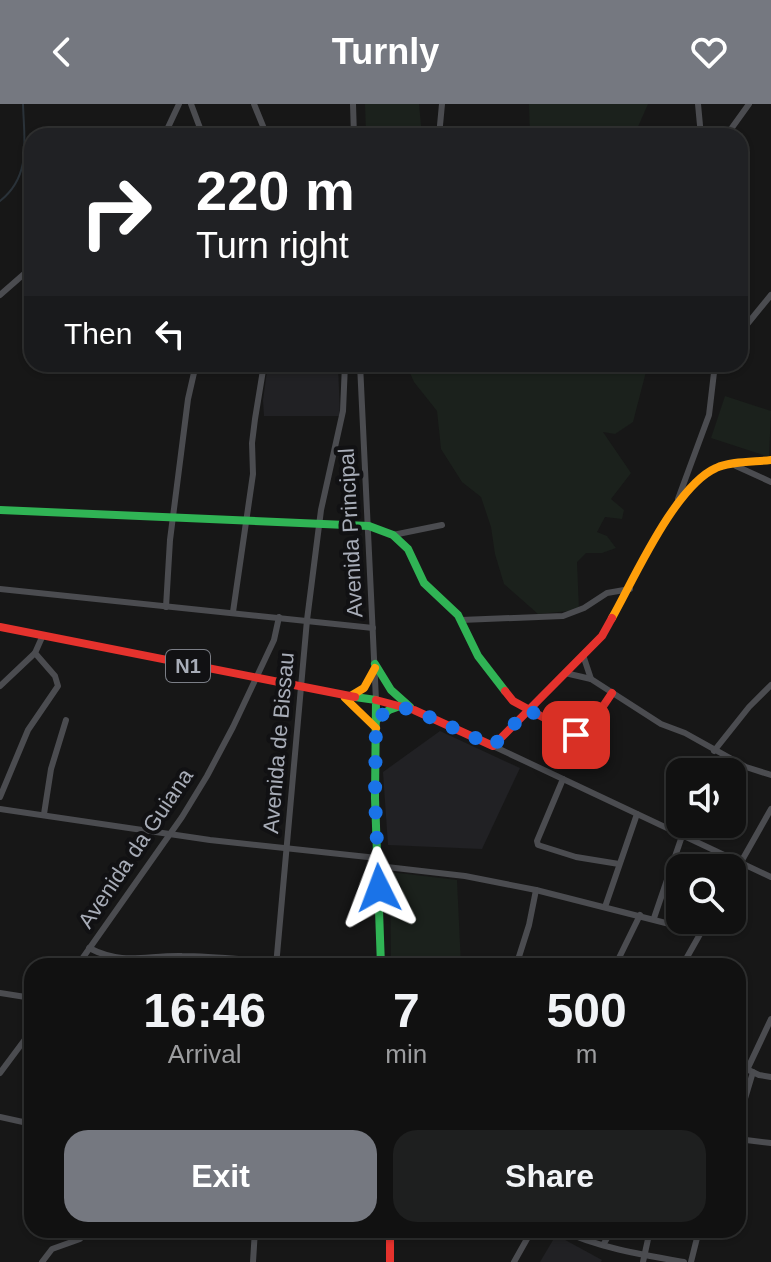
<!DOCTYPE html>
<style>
:root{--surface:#111;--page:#1e1f1f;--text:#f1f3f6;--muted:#9c9d9f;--line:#303131;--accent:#757880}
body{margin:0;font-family:Arial,sans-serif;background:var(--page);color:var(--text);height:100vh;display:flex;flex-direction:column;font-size:30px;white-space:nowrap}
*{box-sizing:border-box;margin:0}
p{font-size:26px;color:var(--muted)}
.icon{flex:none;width:44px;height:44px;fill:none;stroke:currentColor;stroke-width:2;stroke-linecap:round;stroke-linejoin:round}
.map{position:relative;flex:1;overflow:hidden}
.sheet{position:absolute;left:24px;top:854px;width:722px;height:280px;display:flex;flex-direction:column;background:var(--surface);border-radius:24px;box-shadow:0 2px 6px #0004,0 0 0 2px var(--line)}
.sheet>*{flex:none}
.banner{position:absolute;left:24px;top:24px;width:724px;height:244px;border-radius:24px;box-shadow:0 2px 6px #0004,0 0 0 2px var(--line);background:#202124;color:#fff;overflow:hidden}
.fabs{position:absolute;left:666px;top:654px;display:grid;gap:16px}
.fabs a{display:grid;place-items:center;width:80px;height:80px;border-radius:16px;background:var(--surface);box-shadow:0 2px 6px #0004,0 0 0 2px var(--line);font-size:40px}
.pin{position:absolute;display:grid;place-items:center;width:68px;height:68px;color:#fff;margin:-34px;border-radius:16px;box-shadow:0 4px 12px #0006}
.me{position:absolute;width:88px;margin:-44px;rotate:357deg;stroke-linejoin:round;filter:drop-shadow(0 0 6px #0008)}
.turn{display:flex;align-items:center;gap:28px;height:168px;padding:0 40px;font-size:36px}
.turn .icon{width:104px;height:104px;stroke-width:2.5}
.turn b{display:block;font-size:56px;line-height:68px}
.then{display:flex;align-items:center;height:76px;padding:0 40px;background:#0003;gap:16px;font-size:30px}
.eta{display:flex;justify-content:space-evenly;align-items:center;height:136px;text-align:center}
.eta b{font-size:48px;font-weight:700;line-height:56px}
.action{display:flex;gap:16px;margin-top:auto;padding:16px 40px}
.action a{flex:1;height:92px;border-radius:24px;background:var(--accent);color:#fff;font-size:32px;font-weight:700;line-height:92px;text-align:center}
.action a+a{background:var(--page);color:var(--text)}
header{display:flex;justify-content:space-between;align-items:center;height:104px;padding:0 40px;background:var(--accent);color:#fff;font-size:36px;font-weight:700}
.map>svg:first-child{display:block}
.built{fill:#212124}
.green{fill:#1b211c}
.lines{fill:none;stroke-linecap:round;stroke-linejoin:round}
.stream{stroke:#2a3239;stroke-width:2}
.street{stroke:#4b4c50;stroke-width:6}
.fast{stroke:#30b455;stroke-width:8}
.slow{stroke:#ff9f0a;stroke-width:8}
.jam{stroke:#e5322d;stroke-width:8}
.route{stroke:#1a73e8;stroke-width:14;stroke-dasharray:0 25.2}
.labels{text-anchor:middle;stroke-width:8;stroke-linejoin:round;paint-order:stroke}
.shield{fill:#111113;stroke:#7b7e86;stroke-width:2}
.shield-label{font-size:20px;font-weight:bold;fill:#a8adb8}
.street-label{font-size:22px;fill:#a8adb8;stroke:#111113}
</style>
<header><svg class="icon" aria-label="back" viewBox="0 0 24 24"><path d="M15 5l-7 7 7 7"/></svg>Turnly<svg class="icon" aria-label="heart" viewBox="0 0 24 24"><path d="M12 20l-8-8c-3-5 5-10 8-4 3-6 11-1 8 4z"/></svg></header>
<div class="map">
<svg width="771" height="1158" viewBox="0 0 771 1158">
<rect width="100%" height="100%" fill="#171717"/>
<!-- built -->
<g class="built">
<polygon points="268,260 338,260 340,312 264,312 263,296"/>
<polygon points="440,627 520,664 482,745 388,741 383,668"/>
<polygon points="556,1131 602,1156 601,1158 540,1158"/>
</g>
<!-- green -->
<g class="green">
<polygon points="365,0 419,0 422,32 366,32"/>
<polygon points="529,0 648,0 637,25 639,32 530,32"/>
<polygon points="406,260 546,260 559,267 574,266 578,260 648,260 633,318 615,330 603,328 631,369 611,395 624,406 622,415 605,413 597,428 607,432 616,444 602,449 586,449 577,458 579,506 538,510 504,480 495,450 491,423 481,393 462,378 441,345 437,307 414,278"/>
<polygon points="725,292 771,307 769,353 711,334"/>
<polygon points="390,768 457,776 461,862 391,862"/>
</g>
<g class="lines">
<!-- stream -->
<path class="stream" d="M 0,97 C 32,72 24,36 23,0"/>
<!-- street -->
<g class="street">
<polyline points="191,0 203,32"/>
<polyline points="254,0 267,32"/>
<polyline points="353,0 354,32"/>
<polyline points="698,0 701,32"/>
<polyline points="164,32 179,0"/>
<polyline points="439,32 442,0"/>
<polyline points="726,32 749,0"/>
<polyline points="0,191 32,163"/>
<polyline points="740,229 771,191"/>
<polyline points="360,260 376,596"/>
<polyline points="736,362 771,378"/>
<polyline points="678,395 709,311 715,260"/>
<polyline points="393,431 442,421"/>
<polyline points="0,485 373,524"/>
<polyline points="166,503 170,436 188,295 196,260"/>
<polyline points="233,508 253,370 252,339 255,315 264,260"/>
<polyline points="461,516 563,512 584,504 607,489 630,485"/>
<polyline points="583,551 591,575"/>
<polyline points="565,569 591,575 661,620 685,629 746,663 771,671"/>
<polyline points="0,582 35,549"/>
<polyline points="493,642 771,773"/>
<polyline points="714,647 749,603 771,581"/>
<polyline points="563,675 537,737 538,741 576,753 619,760"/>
<polyline points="0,693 28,626 58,582 55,572 35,549 43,531"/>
<polyline points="0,705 210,736 377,754"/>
<polyline points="44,710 51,665 66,616"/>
<polyline points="378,762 465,772 536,786 701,828"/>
<polyline points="732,774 771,705"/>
<polyline points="605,803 637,710"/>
<polyline points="654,814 682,732"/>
<path d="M 89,844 C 124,862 146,851 182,852 C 213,852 245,856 276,858"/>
<polyline points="77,862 182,713 207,672 233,623 274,536 279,513"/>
<polyline points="276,862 307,516 321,406 343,307 345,260"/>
<polyline points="516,862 529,821 536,786"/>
<polyline points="615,862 640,811"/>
<polyline points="682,862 708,816"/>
<polyline points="0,889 32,894"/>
<polyline points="738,961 759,971 771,973"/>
<polyline points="747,966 771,915"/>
<polyline points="0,969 32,926"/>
<polyline points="0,1013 32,1020"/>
<polyline points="738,1018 753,968"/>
<polyline points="738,1035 771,1039"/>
<path d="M 561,1126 C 599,1144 643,1151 684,1158"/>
<polyline points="603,1141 612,1126"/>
<polyline points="42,1158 52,1145 80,1135"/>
<polyline points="253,1158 255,1126"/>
<polyline points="514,1158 532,1126"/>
<polyline points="643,1158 650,1126"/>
<polyline points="691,1158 699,1126"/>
</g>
<!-- fast -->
<g class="fast">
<polyline points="0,406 369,422 393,431 408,445 424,479 458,511 478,552 505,587"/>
<polyline points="375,560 391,586 410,603"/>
<polyline points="355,593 376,596 375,694 381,862"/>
<polyline points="376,616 389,606 400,602"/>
</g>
<!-- slow -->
<g class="slow">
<path d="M 612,514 C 634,475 675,382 716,364 C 731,357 755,358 771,356"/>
<polyline points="349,593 364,584 375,564"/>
<polyline points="345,594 376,624"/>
</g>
<!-- jam -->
<g class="jam">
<polyline points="0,523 355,593"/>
<polyline points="505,587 513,597 576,631 583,632 612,589"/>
<polyline points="376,596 414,606 493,642 602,532 612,514"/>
<polyline points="390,1126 390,1158"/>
</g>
</g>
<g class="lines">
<!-- route -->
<path class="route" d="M 379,784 L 375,694 L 376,616 C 389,604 398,602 414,606 L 493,642 L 528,606 L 576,631"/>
</g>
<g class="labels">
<!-- shield labels -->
<rect class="shield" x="166" y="546" width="44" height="32" rx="6"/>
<g class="shield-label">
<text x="188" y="569">N1</text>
</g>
<!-- street labels -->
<g class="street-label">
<text transform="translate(350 429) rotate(-93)" y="8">Avenida Principal</text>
<text transform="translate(278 639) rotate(-85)" y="8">Avenida de Bissau</text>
<text transform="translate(135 744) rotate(-56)" y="8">Avenida da Guiana</text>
</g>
</g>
</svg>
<div class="fabs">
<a><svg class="icon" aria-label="sound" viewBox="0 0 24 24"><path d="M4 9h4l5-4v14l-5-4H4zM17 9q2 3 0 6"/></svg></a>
<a><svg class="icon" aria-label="search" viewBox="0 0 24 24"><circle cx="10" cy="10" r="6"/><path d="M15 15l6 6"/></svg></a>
</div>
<div class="pin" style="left:576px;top:631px;background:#d93025"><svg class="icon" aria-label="arrive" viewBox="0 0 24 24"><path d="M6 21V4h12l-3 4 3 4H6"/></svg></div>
<svg class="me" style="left:379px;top:784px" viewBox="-20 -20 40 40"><path d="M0-17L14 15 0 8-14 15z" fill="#1a73e8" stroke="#fff" stroke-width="4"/></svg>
<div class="banner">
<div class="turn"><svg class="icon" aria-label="right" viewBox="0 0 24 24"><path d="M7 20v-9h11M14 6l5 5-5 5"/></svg><div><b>220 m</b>Turn right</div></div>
<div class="then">Then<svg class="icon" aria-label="left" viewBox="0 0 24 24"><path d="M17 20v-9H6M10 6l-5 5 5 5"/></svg></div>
</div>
<section class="sheet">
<div class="eta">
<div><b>16:46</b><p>Arrival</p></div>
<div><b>7</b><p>min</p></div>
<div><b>500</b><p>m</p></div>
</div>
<div class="action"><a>Exit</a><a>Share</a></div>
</section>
</div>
